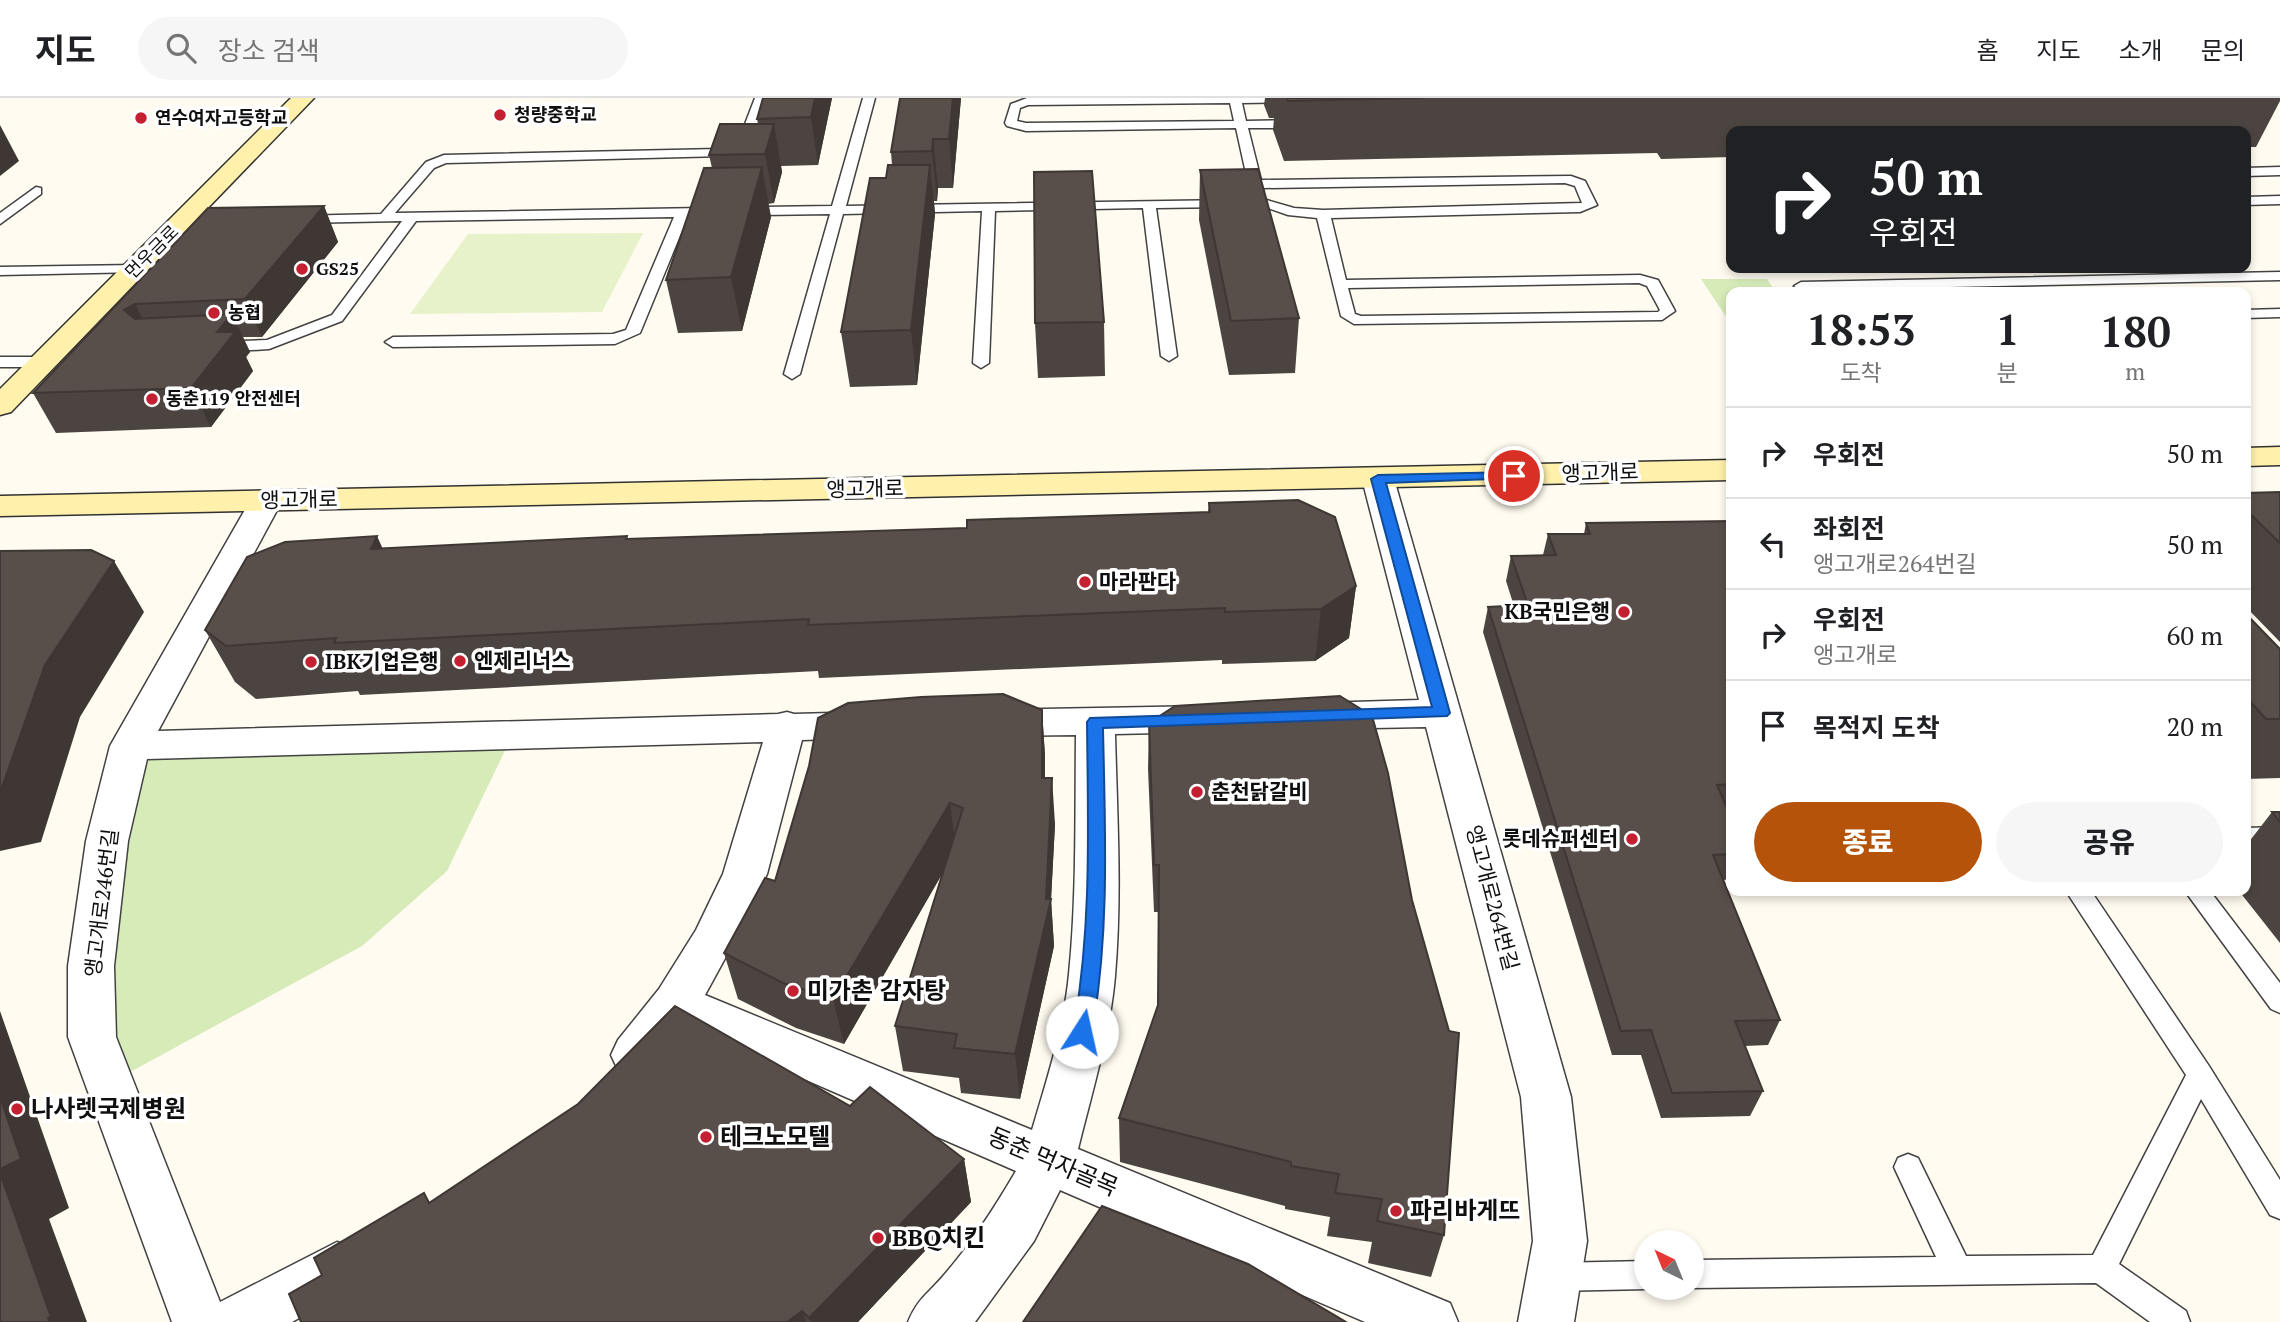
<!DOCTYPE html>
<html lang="ko">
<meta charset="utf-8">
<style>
:root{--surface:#fff;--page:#f6f6f6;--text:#202124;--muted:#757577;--line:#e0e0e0;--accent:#b45309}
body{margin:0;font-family:"PT Serif","Noto Sans KR",serif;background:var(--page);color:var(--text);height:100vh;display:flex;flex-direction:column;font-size:26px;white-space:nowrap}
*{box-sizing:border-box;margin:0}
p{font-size:23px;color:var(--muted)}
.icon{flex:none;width:38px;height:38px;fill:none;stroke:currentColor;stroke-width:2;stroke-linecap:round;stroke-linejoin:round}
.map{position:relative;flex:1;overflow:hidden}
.sheet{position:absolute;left:1726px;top:189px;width:525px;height:609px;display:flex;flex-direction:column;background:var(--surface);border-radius:14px;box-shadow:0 4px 10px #0003}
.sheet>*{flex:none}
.top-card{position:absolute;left:1726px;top:28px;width:525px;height:147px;border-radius:14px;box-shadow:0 4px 10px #0003;background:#202124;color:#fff;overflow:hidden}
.needle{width:46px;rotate:317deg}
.controls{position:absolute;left:1634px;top:1132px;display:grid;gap:14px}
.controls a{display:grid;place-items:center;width:70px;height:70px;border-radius:50%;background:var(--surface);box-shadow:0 4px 10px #0003;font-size:35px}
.pin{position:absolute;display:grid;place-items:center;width:60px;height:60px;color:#fff;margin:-30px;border:4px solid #fff;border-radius:50%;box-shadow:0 2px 7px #0007}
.me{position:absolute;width:77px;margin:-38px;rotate:10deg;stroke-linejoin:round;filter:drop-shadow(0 0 5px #0008)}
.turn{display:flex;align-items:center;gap:24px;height:147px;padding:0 28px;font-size:32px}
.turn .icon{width:91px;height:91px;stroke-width:2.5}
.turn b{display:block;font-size:49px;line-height:60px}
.eta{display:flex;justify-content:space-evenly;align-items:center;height:119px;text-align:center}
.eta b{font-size:42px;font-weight:800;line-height:49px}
.action{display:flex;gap:14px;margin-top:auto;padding:14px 28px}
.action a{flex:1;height:80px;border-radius:42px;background:var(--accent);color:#fff;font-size:28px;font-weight:800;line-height:80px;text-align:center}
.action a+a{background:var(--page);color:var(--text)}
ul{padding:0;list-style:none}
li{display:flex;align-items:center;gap:21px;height:91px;padding:0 28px;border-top:2px solid var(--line)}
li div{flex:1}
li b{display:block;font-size:26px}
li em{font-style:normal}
header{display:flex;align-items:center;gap:42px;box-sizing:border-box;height:98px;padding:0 35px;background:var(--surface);border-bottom:2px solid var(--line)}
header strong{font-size:33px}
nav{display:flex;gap:38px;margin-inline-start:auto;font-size:24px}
.search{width:490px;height:63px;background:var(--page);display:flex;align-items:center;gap:18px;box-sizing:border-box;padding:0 24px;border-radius:38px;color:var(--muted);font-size:26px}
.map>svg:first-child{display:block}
.green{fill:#d6ebb8}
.pitch{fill:#e7f2ca}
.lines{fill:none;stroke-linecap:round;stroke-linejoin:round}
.lane-casing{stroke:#424242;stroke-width:3}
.street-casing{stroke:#424242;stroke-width:3}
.secondary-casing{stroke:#313131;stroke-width:3}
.lane{fill:#fff;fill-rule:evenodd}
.street{fill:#fff;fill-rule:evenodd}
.secondary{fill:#fff1ab;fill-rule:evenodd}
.wall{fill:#4c4440}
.shaded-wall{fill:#3e3734}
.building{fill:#584f4a;stroke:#3e3734;stroke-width:2}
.route{fill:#1a73e8;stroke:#114b97;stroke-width:2}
.poi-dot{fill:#c52032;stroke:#fff;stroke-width:2.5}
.labels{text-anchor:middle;stroke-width:7;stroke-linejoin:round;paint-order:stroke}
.far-poi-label{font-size:18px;font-weight:bold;fill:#0f0f0f;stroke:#fff;text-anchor:start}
.far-street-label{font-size:18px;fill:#0f0f0f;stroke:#fff}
.street-label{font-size:21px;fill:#0f0f0f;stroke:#fff}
.poi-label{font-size:21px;font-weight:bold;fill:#0f0f0f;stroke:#fff;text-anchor:start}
.near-poi-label{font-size:24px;font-weight:bold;fill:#0f0f0f;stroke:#fff;text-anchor:start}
.near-street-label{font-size:24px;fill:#0f0f0f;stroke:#fff}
</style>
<header>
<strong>지도</strong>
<div class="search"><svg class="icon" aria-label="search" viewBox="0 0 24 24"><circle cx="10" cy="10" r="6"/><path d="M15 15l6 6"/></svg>장소 검색</div>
<nav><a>홈</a><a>지도</a><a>소개</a><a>문의</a></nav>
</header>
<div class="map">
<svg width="2280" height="1224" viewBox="0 0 2280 1224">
<rect width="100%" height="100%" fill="#fffbf0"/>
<!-- green -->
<g class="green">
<polygon points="1701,181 1767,181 1776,194 1731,194 1731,226"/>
<polygon points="513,636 447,773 362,848 110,985 91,868 130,648"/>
</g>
<!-- pitch -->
<polygon class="pitch" points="643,135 602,214 410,216 468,136"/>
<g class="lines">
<defs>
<g id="lane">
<path d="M 755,0 L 767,0 C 758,27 754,48 724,58 L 446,65 L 434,70 L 395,115 L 832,108 L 863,0 L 875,0 L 846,108 L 1232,102 L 1232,108 L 1227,109 L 1156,110 L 1177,258 L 1169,263 L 1161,258 L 1143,110 L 995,113 L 989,265 L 981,270 L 973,265 L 982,113 L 843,116 L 800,276 L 792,281 L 784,276 L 830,116 L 688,118 L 640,235 L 615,246 L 393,249 L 385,244 L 393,239 L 613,236 L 626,232 L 674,119 L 416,123 L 342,223 L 269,251 L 218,254 L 210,249 L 218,244 L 267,242 L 332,217 L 402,123 L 300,125 L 293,121 L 295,118 L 381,116 L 426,64 L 444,57 L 719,51 L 740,39 Z"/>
<path d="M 1027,0 L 1299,0 L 1294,4 L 1242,5 L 1246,23 L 1301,22 L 1307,26 L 1301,30 L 1248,30 L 1261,82 L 1571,78 L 1585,83 L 1597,107 L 1580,114 L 1331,120 L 1346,182 L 1640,177 L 1658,182 L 1675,213 L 1662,222 L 1354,226 L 1341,218 L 1317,120 L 1288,117 L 1242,101 L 1251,98 L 1236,30 L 1026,33 L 1007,28 L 1005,25 L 1011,6 ZM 1230,5 L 1234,23 L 1026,25 L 1017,23 L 1020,10 L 1028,7 ZM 1565,85 L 1575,88 L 1582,105 L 1323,112 L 1294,110 L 1263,101 L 1263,90 ZM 1639,185 L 1647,188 L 1660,212 L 1658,214 L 1361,218 L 1355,216 L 1348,190 Z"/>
<polygon points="2280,69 2280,77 2245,78 2245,70"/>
<polygon points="36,89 41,90 41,96 0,126 0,115"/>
<polygon points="2280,98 2280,106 2245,107 2245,99"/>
<polygon points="136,167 141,168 141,174 0,177 0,169"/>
<polygon points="2280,174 2280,182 1801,192 1794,188 1801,184"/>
<polygon points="2280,211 2280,219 2245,220 2245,212"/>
<polygon points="0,259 43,259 51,264 43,269 0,269"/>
<polygon points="2280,729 2280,747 2245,748 2245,730"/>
<polygon points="2066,793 2091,793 2209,968 2280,1082 2280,1121 2270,1117 2201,1001 2119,1166 2186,1213 2190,1224 2150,1224 2096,1185 1692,1190 1691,1190 1692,1162 1936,1159 1894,1069 1898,1060 1908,1056 1918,1060 1966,1158 2093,1157 2186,977"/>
<polygon points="2185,793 2210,793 2280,885 2280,915 2271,911"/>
<polygon points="1647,1163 1647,1190 1650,1190 1647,1191 1554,1193 1544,1189 1539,1179 1544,1169 1554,1165"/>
</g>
<g id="street">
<polygon points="1378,371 1389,374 1394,381 1571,999 1587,1143 1574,1224 1518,1224 1533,1143 1521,999 1426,629 1319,631 1305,627 1300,618 1305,609 1319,605 1419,602 1362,381 1367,374"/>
<path d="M 266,393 L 278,396 L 282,403 L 158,633 L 778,616 L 787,614 L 794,616 L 870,614 L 884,618 L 889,627 L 884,636 L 870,640 L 802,642 L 767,776 L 735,842 L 705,897 L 1032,1032 C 1047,981 1064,929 1069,876 C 1077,797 1075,717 1076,637 L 990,638 L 976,634 L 971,625 L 976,616 L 990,612 L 1206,608 L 1220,612 L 1225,621 L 1220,630 L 1206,634 L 1115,636 C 1117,716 1122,797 1115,878 C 1110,936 1092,994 1078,1051 L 1450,1205 L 1458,1224 L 1365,1224 L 1060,1092 L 1034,1143 L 975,1224 L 908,1224 C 918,1200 928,1196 944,1177 C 972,1145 995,1109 1016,1073 L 684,929 L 652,972 L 635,978 L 618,972 L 611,957 L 618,942 L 659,891 L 696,832 L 723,776 L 763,644 L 147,661 L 128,743 L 114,868 L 116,939 L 220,1204 L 337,1144 L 356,1152 L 364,1170 L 356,1188 L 292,1224 L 172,1224 L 68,939 L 68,868 L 86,743 L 110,648 L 254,396 Z"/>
</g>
<g id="secondary">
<polygon points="291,0 314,0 11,314 0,317 0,291"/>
<polygon points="2280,349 2280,367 2245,368 2245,350"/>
<polygon points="1731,362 1731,382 0,418 0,398"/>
</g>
</defs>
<!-- lane casing -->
<use href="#lane" class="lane-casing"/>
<!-- street casing -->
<use href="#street" class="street-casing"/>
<!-- secondary casing -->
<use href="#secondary" class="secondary-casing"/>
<!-- lane -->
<use href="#lane" class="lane"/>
<!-- street -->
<use href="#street" class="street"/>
<!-- secondary -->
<use href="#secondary" class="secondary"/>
</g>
<!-- wall -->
<g class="wall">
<polygon points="832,0 818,67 781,68 782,74 774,105 768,106 771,119 742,233 678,235 666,182 712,70 709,57 758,26 757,21"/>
<polygon points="961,0 953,90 938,90 937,103 934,103 935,116 917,287 850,289 841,234 886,80 892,67 891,54"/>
<polygon points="1265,0 2280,0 2280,3 2256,49 2245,49 2245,33 1731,33 1731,59 1661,61 1657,55 1284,63 1273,32 1274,20 1269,20 1264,7"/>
<polygon points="1200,72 1299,220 1295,275 1229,277 1199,122"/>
<polygon points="324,108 338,144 262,239 243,239 250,254 246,259 253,273 211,329 56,335 33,295 208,110"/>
<polygon points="1104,224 1105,278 1038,280 1035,225"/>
<polygon points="2280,394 2280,544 2245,508 2245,395"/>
<polygon points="1209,405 1356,488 1349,540 1315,563 1222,566 1222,562 819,580 818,573 360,597 358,593 256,601 235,584 205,532 383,450 967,430 1208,414"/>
<polygon points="1731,423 1731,712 1728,712 1731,719 1731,781 1723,782 1780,922 1768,947 1745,948 1763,993 1750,1018 1661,1020 1641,957 1612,957 1483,534 1488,509 1514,508 1506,483 1511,458 1543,457 1548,436 1584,436 1586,425"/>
<polygon points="2245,515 2280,551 2280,680 2245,681"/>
<polygon points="1042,612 1045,658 1045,680 1055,726 1051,801 1054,848 1020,1001 961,995 959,980 903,973 895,928 943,774 844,946 796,930 738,901 724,855 775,783"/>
<polygon points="1149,625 1444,1137 1431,1179 1368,1165 1372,1144 1327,1138 1330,1119 1285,1111 1285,1108 1120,1064 1119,1020 1158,907 1159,814 1154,814 1148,671"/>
<polygon points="2272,714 2280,714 2280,845 2239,793 2245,793 2245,749"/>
<polygon points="850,1008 964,1061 971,1104 858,1224 301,1224 424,1095 430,1105"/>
</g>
<!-- shaded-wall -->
<g class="shaded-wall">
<polygon points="815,0 832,0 818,67 811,19"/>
<polygon points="953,0 961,0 953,90 949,41"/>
<polygon points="774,26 782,74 774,105 765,56"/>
<polygon points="0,27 19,63 0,78"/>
<polygon points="933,41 938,90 937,103 932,53"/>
<polygon points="930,67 935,116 917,287 911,232"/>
<polygon points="762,69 771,119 742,233 731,179"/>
<polygon points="324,108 338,144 262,239 245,201"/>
<polygon points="135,206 154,243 124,212"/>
<polygon points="232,216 250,254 246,259 253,273 211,329 191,290 217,234"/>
<polygon points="377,438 400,489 371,451"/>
<polygon points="114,463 144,514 80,619 41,744 0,753 0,692 45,567"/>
<polygon points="1356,488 1349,540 1315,563 1321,511"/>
<polygon points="1042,612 1045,658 1045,726 1042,680"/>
<polygon points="1052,680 1055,726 1051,802 1054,848 1020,1001 1015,956 1046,801"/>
<polygon points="950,705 956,752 844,946 833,901"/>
<polygon points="0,913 69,1110 49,1121 87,1224 50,1224 0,1075"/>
<polygon points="964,1061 971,1104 858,1224 811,1224 809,1220"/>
<polygon points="802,1213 806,1224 787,1224"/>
</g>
<!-- building -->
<g class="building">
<polygon points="763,0 815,0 811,19 757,21"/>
<polygon points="900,0 953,0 949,41 933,41 932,53 891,54"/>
<polygon points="1287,0 1423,0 1288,3"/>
<polygon points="720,26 774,26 765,56 709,57"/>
<polygon points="888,67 930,67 911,232 841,234 870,80 886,80"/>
<polygon points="762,69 731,179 666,182 704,70"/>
<polygon points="1258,71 1299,220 1231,223 1200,72"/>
<polygon points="1092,73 1104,224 1035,225 1034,74"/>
<polygon points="324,108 245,201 135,206 124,212 135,221 232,216 217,234 235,234 191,290 33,295 208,110"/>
<polygon points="2280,394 2280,445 2245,411 2245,395"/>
<polygon points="1298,402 1335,419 1356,488 1321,511 1225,514 1225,510 808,527 809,521 334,545 336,540 226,548 205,532 247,459 285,444 377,438 371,451 627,438 626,441 967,430 967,422 1210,414 1209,405"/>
<polygon points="1731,423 1731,686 1717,687 1731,719 1731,756 1713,757 1780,922 1735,923 1763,993 1672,995 1651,932 1621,933 1488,509 1528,507 1511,458 1556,457 1548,436 1590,436 1586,425"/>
<polygon points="91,452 114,463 45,567 1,692 0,692 0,453"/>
<polygon points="2245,515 2280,551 2280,621 2266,621 2245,598"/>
<polygon points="1003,596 1042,612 1042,680 1052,680 1046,801 1051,801 1015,956 954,950 957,936 895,928 963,710 950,705 833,901 783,885 724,855 765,780 775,783 809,668 818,620 848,605 921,599"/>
<polygon points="1340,598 1372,618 1388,675 1412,802 1449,933 1459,935 1444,1137 1377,1123 1382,1101 1335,1095 1339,1076 1291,1068 1291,1064 1119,1020 1158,907 1159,767 1154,767 1149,625 1175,608"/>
<polygon points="2272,714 2280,714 2280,724"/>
<polygon points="675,908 850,1008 870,989 964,1061 809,1220 802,1213 787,1224 301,1224 289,1196 322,1177 314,1160 424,1095 429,1105 578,1006"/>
<polygon points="0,999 21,1061 0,1071"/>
<polygon points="0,1075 51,1219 48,1220 50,1224 0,1224"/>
<polygon points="1102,1108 1248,1166 1346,1224 1023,1224"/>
</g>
<!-- route -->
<path class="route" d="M 1514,374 L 1520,378 L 1518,380 L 1386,385 L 1450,615 L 1447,618 L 1103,630 C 1105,731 1110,833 1092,934 L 1089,939 L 1082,942 L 1075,939 L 1073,934 C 1092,831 1088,728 1087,624 L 1090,620 L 1432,609 L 1371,381 L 1378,377 Z"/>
<!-- markers -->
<g class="poi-dot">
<circle cx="500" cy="17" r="7"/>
<circle cx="141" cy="20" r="7"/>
<circle cx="302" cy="171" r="7"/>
<circle cx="214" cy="215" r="7"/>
<circle cx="152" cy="301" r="7"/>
<circle cx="1085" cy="484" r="7"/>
<circle cx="1624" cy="514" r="7"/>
<circle cx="460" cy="563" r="7"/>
<circle cx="311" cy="564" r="7"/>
<circle cx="1197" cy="694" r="7"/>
<circle cx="1632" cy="741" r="7"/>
<circle cx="793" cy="893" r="7"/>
<circle cx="17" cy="1011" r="7"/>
<circle cx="706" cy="1039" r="7"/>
<circle cx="1396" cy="1113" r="7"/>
<circle cx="878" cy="1140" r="7"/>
</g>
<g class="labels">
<!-- far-poi labels -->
<g class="far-poi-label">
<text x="514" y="23">청량중학교</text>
<text x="155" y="26">연수여자고등학교</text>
<text x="316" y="177">GS25</text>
<text x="228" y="221">농협</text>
<text x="166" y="307">동춘119 안전센터</text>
</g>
<!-- far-street labels -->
<g class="far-street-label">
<text transform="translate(152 154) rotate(-45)" y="6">먼우금로</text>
</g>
<!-- street labels -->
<g class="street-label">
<text transform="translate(1600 375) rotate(-2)" y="7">앵고개로</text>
<text transform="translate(865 391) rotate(-1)" y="7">앵고개로</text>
<text transform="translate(299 402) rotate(-1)" y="7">앵고개로</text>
<text transform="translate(1492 800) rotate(75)" y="7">앵고개로264번길</text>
<text transform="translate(102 805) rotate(-83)" y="7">앵고개로246번길</text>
</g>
<!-- poi labels -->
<g class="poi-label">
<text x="1099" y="491">마라판다</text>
<text x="1610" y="521" text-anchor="end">KB국민은행</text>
<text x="474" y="570">엔제리너스</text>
<text x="325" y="571">IBK기업은행</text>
<text x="1211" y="701">춘천닭갈비</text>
<text x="1618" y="748" text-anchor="end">롯데슈퍼센터</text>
</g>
<!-- near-poi labels -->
<g class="near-poi-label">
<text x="807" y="901">미가촌 감자탕</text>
<text x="31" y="1019">나사렛국제병원</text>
<text x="720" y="1047">테크노모텔</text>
<text x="1410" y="1121">파리바게뜨</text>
<text x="892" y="1148">BBQ치킨</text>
</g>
<!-- near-street labels -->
<g class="near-street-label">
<text transform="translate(1053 1064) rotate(23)" y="8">동춘 먹자골목</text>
</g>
</g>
</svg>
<div class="controls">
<a><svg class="needle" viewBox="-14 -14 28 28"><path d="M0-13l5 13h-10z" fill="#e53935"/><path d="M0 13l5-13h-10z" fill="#757577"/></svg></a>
</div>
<div class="pin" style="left:1514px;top:378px;background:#d93025"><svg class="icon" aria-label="arrive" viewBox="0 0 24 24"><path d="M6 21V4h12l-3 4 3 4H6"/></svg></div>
<svg class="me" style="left:1082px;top:934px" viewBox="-20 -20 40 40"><circle r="19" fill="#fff"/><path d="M0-13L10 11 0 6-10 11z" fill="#1a73e8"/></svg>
<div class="top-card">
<div class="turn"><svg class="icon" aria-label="right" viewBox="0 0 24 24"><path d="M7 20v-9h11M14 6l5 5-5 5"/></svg><div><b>50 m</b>우회전</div></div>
</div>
<section class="sheet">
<div class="eta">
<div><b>18:53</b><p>도착</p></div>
<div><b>1</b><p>분</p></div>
<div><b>180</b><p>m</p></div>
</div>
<ul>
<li><svg class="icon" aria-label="right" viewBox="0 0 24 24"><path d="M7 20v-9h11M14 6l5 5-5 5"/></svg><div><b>우회전</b></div><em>50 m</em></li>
<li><svg class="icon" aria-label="left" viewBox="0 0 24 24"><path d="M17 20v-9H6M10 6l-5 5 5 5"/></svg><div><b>좌회전</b><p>앵고개로264번길</p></div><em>50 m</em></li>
<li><svg class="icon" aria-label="right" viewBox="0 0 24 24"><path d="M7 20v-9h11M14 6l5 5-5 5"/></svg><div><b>우회전</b><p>앵고개로</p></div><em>60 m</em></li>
<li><svg class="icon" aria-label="arrive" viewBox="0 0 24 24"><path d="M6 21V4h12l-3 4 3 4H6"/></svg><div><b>목적지 도착</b></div><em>20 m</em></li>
</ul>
<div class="action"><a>종료</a><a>공유</a></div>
</section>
</div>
